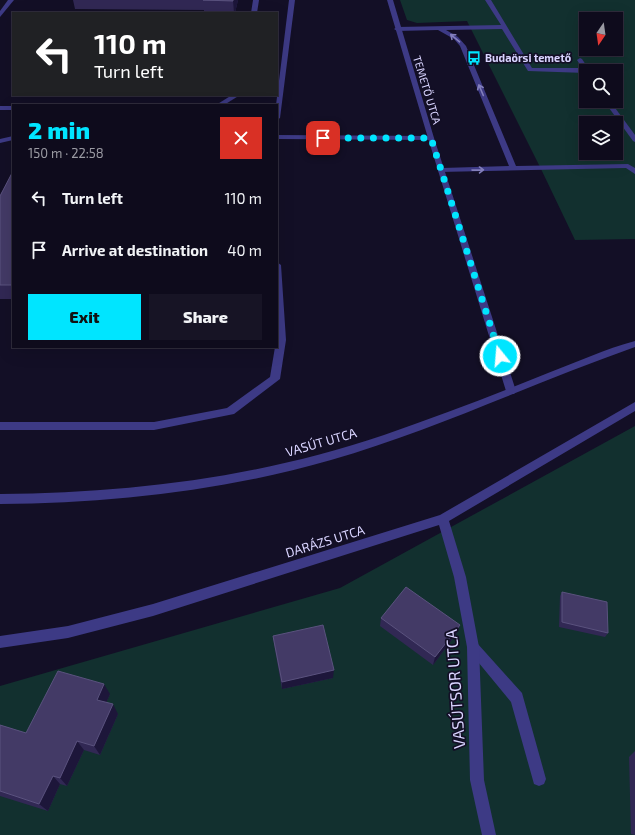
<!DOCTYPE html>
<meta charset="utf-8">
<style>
:root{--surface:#0e0b1c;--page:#171425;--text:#f1f3f6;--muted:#9b9ba3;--line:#2e2b3b;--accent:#00e5ff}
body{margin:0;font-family:"Exo 2",sans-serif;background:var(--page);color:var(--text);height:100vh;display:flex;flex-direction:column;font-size:15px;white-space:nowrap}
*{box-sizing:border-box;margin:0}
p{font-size:13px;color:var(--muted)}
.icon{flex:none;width:22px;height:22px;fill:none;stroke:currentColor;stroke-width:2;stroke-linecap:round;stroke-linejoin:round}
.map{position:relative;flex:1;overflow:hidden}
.panel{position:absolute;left:12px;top:104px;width:266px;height:244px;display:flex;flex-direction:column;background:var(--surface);border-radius:0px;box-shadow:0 4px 16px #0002,0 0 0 1px var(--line)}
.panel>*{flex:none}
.banner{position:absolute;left:12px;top:12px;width:266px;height:84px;border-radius:0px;box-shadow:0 4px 16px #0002,0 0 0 1px var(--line);background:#202124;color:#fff;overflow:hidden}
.needle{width:26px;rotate:193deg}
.controls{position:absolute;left:579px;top:12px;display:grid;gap:8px}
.controls a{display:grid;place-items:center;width:44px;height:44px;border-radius:0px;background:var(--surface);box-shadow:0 4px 16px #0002,0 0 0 1px var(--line);font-size:20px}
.pin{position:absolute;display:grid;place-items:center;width:34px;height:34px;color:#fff;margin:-17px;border-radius:8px;box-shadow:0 2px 6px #0006}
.me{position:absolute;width:44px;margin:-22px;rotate:343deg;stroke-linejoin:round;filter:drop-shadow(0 0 3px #0008)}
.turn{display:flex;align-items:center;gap:14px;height:84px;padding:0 16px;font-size:18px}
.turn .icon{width:52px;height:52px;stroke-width:2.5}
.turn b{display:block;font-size:28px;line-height:34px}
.round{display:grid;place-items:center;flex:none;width:42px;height:42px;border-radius:0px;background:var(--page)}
.head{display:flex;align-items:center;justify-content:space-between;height:68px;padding:0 16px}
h1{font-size:24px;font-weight:800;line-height:30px;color:var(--accent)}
.cta{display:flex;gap:8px;margin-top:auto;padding:8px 16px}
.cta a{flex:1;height:46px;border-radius:0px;background:var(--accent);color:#111;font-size:16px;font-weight:800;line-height:46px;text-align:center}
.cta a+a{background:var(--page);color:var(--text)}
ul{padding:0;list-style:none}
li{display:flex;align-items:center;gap:12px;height:52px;padding:0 16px}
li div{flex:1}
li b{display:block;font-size:15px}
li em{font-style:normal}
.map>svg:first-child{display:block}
.green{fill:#12302f;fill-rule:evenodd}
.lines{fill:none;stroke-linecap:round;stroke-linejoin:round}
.service{fill:#3d3a85;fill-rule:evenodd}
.minor{fill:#3d3a85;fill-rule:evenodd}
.tertiary{fill:#3d3a85;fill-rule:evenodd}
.wall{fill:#312854}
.shaded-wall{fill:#1d163a}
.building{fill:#433a66;stroke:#5a527e}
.oneway{stroke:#837fbc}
.route{stroke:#00e5ff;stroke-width:7;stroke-dasharray:0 12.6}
.labels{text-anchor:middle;stroke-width:3.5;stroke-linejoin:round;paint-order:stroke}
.far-poi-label{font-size:11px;font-weight:bold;fill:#d9d4ff;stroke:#130f26;text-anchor:start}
.far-street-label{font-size:11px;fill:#d9d4ff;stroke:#130f26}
.street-label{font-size:13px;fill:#d9d4ff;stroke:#130f26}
.near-street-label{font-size:16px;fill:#d9d4ff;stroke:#130f26}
</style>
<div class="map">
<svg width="635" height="835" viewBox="0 0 635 835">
<rect width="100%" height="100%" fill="#130f26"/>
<!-- green -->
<g class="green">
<path d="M 400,0 L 635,0 L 635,239 L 575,240 L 541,169 L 467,21 L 417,23 L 407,20 ZM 586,19 L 616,19 L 616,49 L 586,49 ZM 586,71 L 616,71 L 616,101 L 586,101 ZM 586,123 L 616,123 L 616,153 L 586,153 Z"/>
<polygon points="635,426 635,835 0,835 0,686 340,588"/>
</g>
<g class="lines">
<!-- service -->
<g class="service">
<polygon points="8,0 14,0 0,17 0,11"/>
<polygon points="253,0 259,0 257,13 251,13"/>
<polygon points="289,0 295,0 280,118 277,120 277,105 276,105"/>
<polygon points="485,0 491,0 532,68 582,68 577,60 580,58 582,59 590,71 586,71 586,73 528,71 502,29 446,30 458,37 466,46 516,166 628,164 635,168 635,174 626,168 439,172 438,170 442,168 509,166 460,46 454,39 438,30 397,31 394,29 397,27 501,25"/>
<polygon points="232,95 240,95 224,105 216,105"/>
<polygon points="604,101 610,101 635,135 635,142 633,141"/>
<rect x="0" y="106" width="13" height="4"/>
<polygon points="277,135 431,136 434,138 431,140 277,139"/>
<polygon points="13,136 13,140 0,143 0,139"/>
<polygon points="277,262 281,265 286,340 280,379 234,414 154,430 0,430 0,422 154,422 227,408 270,377 275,347 277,347"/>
<polygon points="473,641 477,643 522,693 546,779 544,784 539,786 534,784 511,702 469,651 467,647 469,643"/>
</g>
<!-- minor -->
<g class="minor">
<polygon points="387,0 393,0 434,138 516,391 514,394 508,394 506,391 428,138"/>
<polygon points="635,402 635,411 449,521 466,577 479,647 484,780 496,835 482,835 470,780 467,647 454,577 439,525 153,616 68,638 0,648 0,636 68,626 153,604 440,515"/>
</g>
<!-- tertiary -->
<path class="tertiary" d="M 635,341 L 635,347 C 533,383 435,430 331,460 C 223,491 112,503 0,504 L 0,494 C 131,493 260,477 384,435 C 439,416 494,395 548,373 C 577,362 605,349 635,341 Z"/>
</g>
<!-- wall -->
<g class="wall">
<polygon points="73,0 238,0 235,13 204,13 204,10 75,9"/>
<polygon points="13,173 13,299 0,299 0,196"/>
<polygon points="562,592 608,633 605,637 559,627 560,596"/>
<polygon points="381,618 460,625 457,633 433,665 380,626"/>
<polygon points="273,636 333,678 282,689 274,644"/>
<polygon points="110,694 106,703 118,714 100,755 84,750 67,786 60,784 48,811 0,796 0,725 26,733"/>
<polygon points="635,751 635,835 631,834 629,757"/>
</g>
<!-- shaded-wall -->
<g class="shaded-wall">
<polygon points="233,0 238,0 235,13 234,13"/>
<polygon points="460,625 457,633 433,665 435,657"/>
<polygon points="334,670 333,678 282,689 282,682"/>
<polygon points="104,684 110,694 103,710 97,700"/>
<polygon points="113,704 118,714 100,755 94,746"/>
<polygon points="77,741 84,750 67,786 60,778"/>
<polygon points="53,776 60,784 48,811 39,804"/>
</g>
<!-- building -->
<g class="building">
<polygon points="203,0 233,0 233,1"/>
<polygon points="12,173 13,173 13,285 0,285 0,196"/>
<polygon points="406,587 460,625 435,657 381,618"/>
<polygon points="562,592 607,602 608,633 562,622"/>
<polygon points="323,625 334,670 282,682 273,636"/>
<polygon points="58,671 104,684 97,700 113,704 94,746 77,741 60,778 53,776 39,804 0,791 0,725 26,733"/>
</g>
<!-- one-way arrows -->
<defs><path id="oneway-shaft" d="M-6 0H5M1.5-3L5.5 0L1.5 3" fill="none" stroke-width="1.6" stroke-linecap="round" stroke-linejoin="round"/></defs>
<g class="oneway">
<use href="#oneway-shaft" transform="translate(455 38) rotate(-140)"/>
<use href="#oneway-shaft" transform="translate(481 90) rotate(-113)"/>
<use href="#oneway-shaft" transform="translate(478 170) rotate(-1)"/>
</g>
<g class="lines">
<!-- route -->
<polyline class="route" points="323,138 431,138 500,356"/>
</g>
<!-- icons -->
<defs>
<symbol id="bus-bare" viewBox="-9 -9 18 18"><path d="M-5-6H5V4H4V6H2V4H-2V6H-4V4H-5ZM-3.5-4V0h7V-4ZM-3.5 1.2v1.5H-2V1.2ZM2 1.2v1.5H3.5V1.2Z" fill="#00e5ff" stroke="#130f26" stroke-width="2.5" paint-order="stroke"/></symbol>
</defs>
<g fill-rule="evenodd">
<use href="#bus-bare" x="464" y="48" width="20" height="20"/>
</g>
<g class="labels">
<!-- far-poi labels -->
<g class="far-poi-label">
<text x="485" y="62">Budaörsi temető</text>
</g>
<!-- far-street labels -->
<g class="far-street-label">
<text transform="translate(427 90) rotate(73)" y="4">TEMETŐ UTCA</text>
</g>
<!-- street labels -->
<g class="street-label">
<text transform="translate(321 442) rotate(-16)" y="5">VASÚT UTCA</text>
<text transform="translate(325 541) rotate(-17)" y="5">DARÁZS UTCA</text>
</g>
<!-- near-street labels -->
<g class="near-street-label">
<text transform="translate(455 689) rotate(-94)" y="6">VASÚTSOR UTCA</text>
</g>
</g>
</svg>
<div class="controls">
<a><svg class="needle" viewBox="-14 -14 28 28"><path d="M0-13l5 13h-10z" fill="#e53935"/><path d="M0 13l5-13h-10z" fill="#9b9ba3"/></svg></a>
<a><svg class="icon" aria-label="search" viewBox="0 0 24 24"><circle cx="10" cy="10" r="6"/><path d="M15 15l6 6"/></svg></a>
<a><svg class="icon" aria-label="layers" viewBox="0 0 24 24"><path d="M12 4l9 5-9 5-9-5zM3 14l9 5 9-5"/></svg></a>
</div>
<div class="pin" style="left:323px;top:138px;background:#d93025"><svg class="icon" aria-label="arrive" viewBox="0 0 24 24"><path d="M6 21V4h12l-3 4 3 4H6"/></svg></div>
<svg class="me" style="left:500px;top:356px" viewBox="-20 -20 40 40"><circle r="17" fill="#00e5ff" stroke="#fff" stroke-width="3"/><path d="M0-11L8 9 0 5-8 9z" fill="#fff"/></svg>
<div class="banner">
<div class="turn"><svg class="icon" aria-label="left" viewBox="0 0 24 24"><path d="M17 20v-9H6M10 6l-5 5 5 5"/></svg><div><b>110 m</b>Turn left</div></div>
</div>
<section class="panel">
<div class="head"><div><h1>2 min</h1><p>150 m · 22:58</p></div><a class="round" style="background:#d93025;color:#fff"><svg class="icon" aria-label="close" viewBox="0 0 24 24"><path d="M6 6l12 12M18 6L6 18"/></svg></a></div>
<ul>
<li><svg class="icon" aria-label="left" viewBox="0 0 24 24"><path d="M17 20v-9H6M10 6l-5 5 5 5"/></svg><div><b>Turn left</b></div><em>110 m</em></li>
<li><svg class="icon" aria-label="arrive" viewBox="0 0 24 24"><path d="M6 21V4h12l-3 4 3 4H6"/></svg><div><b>Arrive at destination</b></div><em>40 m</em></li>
</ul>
<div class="cta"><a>Exit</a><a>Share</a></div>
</section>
</div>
